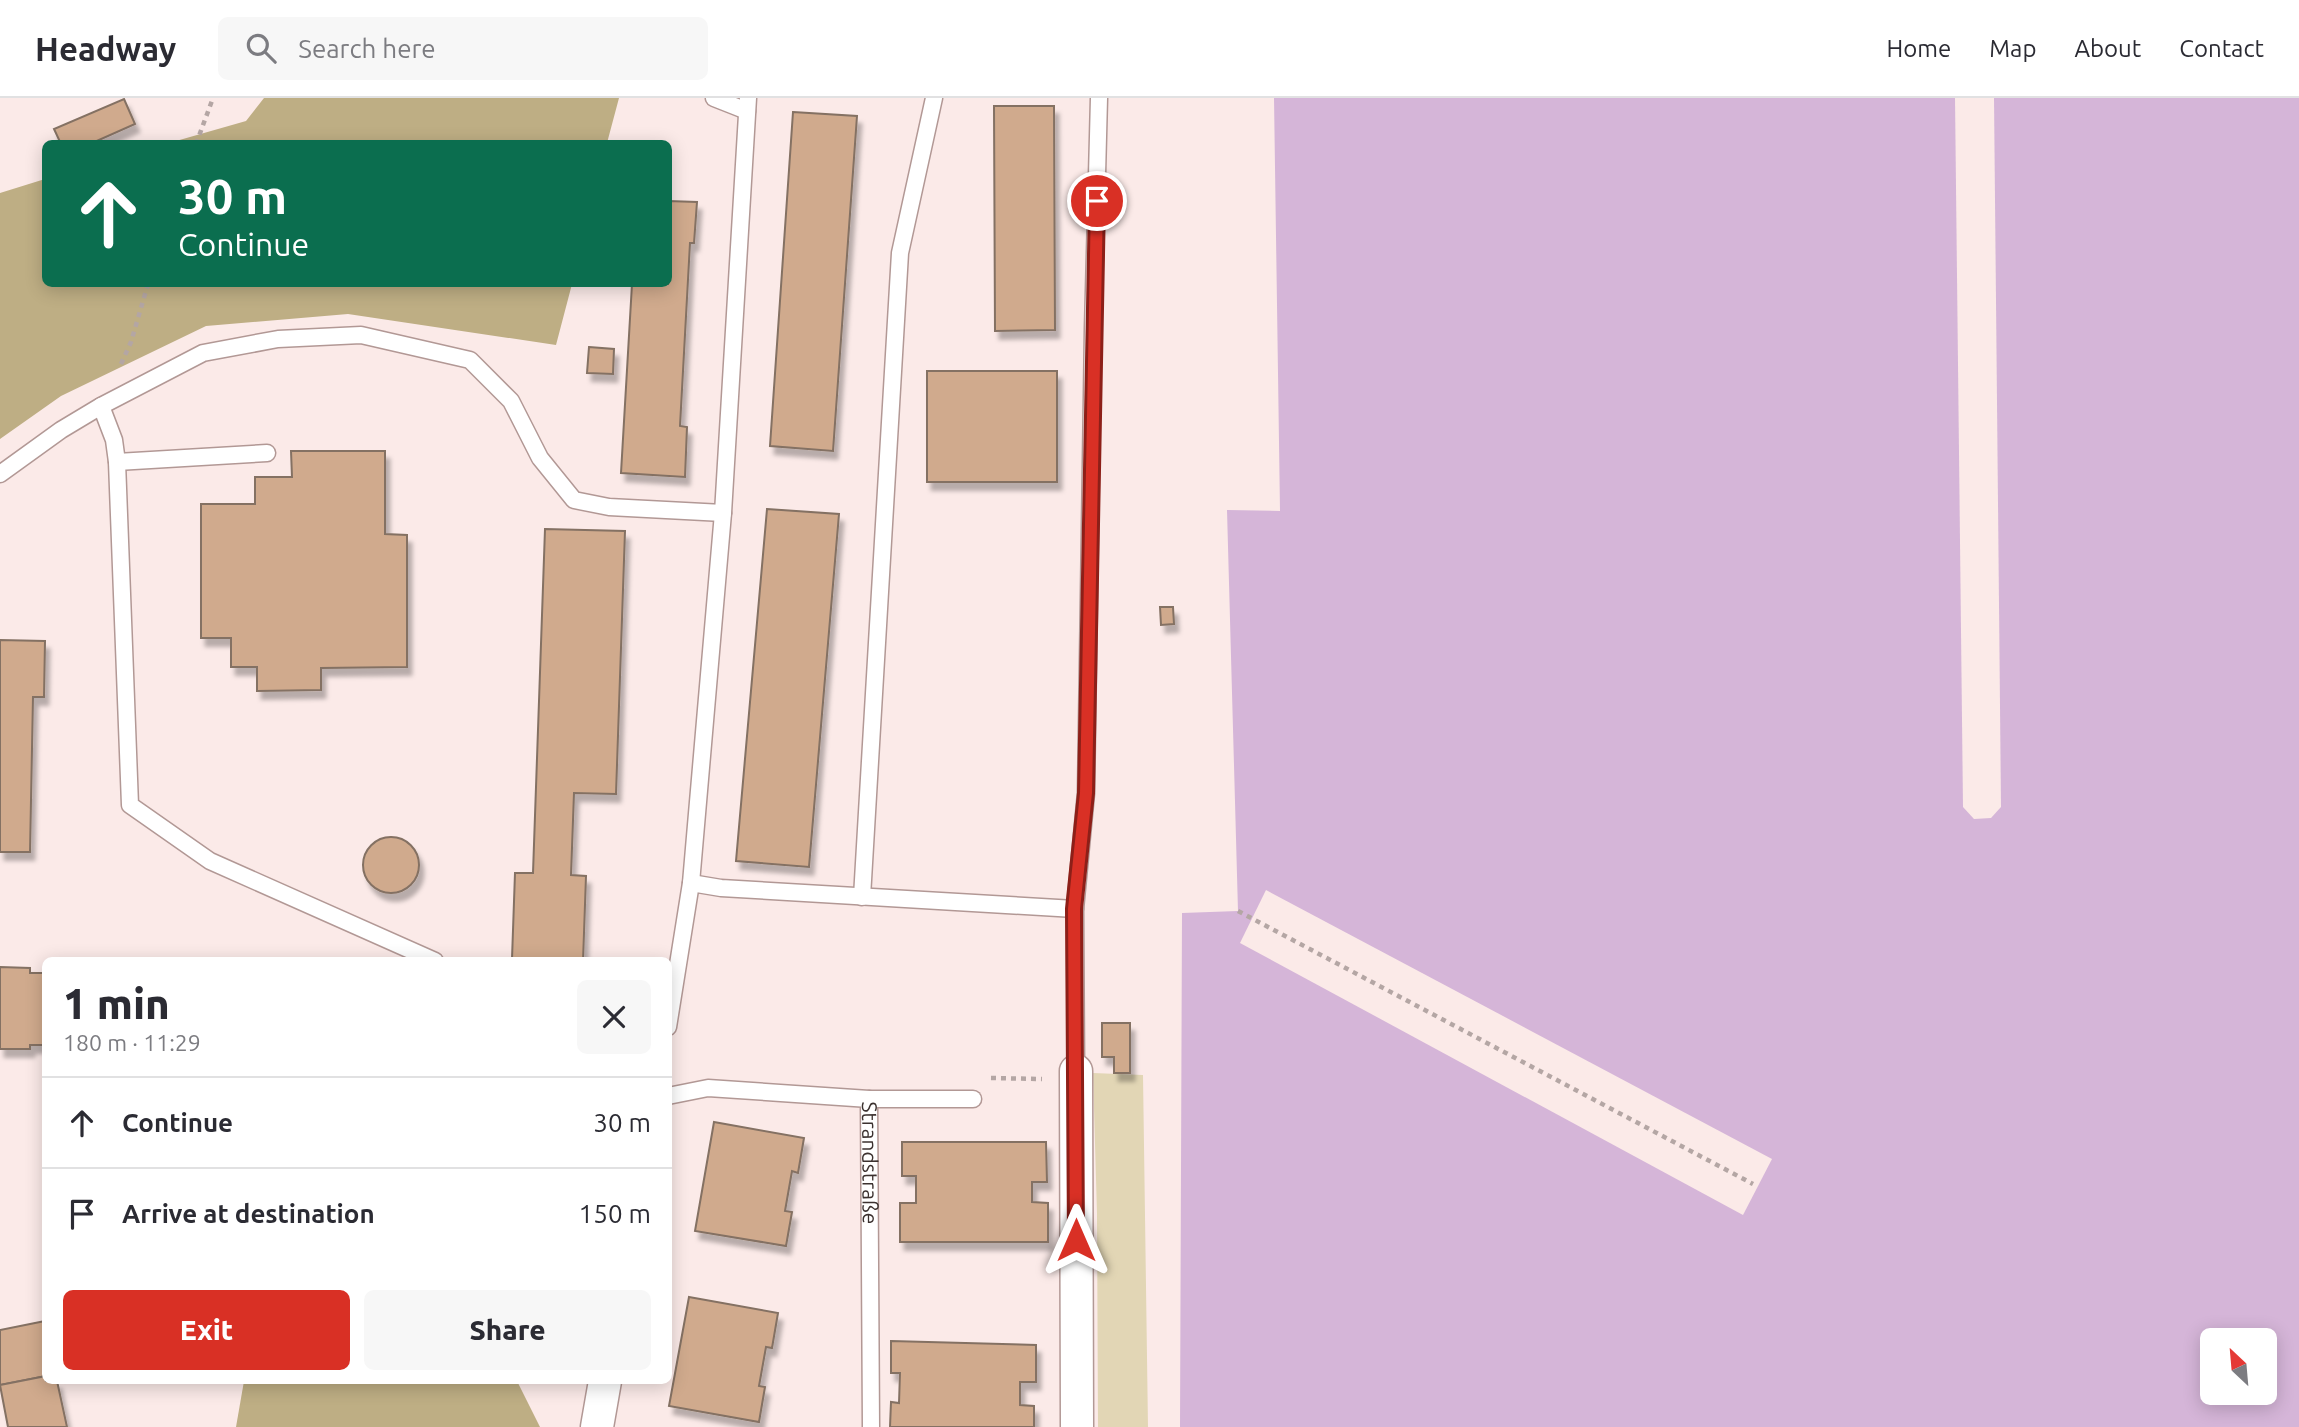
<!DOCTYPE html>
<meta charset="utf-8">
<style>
:root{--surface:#fff;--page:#f7f7f7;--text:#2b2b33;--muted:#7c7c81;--line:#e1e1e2;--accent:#d93025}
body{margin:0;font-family:Ubuntu,sans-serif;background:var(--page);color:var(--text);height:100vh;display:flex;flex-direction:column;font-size:26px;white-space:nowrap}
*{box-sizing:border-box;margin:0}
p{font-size:23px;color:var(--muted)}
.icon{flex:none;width:38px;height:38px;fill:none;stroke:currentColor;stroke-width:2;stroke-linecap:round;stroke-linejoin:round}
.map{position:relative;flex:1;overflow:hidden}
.panel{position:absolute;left:42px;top:859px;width:630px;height:427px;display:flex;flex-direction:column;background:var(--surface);border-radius:10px;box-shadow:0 4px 18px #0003}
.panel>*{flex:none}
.hud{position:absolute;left:42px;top:42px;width:630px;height:147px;border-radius:10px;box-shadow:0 4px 18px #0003;background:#0b6e4f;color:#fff;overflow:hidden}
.needle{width:46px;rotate:334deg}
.fabs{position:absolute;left:2200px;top:1230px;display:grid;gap:14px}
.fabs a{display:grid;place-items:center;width:77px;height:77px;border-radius:10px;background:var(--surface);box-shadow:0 4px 18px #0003;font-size:35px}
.pin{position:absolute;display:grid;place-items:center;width:60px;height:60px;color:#fff;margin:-30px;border:4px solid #fff;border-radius:50%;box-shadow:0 2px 7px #0007}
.me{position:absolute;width:77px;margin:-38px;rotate:0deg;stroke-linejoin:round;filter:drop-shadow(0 0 5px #0008)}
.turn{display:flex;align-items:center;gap:24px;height:147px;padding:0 21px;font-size:32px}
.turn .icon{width:91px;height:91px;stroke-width:2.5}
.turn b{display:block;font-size:49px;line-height:60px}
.round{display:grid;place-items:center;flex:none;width:74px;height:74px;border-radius:10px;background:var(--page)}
.overview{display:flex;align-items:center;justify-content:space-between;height:119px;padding:0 21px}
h1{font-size:42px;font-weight:800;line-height:52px}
.cta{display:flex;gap:14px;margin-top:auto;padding:14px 21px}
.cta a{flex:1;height:80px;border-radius:10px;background:var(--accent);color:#fff;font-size:28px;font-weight:800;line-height:80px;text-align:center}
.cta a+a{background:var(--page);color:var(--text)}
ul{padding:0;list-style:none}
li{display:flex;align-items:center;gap:21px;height:91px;padding:0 21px;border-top:2px solid var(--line)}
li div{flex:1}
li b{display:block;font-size:26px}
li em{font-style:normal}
header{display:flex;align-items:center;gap:42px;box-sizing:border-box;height:98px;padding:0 35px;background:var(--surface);border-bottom:2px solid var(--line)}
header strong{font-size:33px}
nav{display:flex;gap:38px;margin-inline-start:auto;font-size:24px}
.search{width:490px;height:63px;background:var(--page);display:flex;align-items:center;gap:18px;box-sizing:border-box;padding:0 24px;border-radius:10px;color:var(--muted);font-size:26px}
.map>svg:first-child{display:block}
.green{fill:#e2d6b5}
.forest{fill:#beae84}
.water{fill:#d5b5d8;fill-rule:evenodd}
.pier{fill:#fbeae8}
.building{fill:#d0aa8d;stroke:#847163;stroke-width:2;filter:url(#shadow)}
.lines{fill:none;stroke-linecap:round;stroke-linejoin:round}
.service-casing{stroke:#b29895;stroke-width:19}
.minor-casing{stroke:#b29895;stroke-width:35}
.path{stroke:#b4a6a4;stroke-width:4.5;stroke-dasharray:5 5;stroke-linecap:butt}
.service{stroke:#fff;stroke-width:16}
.minor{stroke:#fff;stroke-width:32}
.route-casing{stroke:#8d1f18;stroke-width:18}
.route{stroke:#d93025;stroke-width:12}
.labels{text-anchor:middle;stroke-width:5;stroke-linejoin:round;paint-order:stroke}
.street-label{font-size:21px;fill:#3b312f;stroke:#fbeae8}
</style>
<header>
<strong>Headway</strong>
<div class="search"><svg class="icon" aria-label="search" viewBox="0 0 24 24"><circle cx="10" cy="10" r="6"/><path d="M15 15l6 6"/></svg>Search here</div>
<nav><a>Home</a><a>Map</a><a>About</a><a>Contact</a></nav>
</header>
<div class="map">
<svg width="2299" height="1329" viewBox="0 0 2299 1329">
<defs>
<filter id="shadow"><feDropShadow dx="4.5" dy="8" stdDeviation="2" flood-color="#0004"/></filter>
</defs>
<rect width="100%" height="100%" fill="#fbeae8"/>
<!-- green -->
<polygon class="green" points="1093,975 1143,977 1148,1329 1098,1329 1097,1116"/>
<!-- forest -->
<g class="forest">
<polygon points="264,0 619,0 607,45 169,45 246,23"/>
<polygon points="45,81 46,186 572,186 556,247 348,216 206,228 61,298 0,341 0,95"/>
<polygon points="244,1283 517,1283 540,1329 236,1329"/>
</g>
<!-- water -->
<path class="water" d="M 1274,0 L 2299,0 L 2299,1329 L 1180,1329 L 1182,815 L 1238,813 L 1227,412 L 1280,413 ZM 2212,1242 L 2264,1242 L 2264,1295 L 2212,1295 Z"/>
<!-- pier -->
<g class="pier">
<polygon points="1955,0 1994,0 2001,709 1991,720 1974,721 1963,709"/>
<polygon points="1266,792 1772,1061 1743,1117 1240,845"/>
</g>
<!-- building -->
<g class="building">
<polygon points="124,1 135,26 90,46 61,46 54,31"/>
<polygon points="994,8 1054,8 1055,232 995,233"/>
<polygon points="793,14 857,18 833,353 770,348"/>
<polygon points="668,103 697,104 694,145 690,145 680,328 687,329 685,379 621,375 632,186 668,186"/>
<polygon points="589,249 614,251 613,276 587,275"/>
<rect x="927" y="273" width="130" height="111"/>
<polygon points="291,353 385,353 385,436 407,437 407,569 321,570 321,592 257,593 257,569 231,569 231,540 201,540 201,406 255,406 255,379 292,379"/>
<polygon points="767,411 839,416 809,769 736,763"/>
<polygon points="545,431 625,433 616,696 574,695 571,777 586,778 583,863 512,861 515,775 533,775"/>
<polygon points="1160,509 1173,509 1174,526 1161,527"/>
<polygon points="0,542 45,543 44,599 33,599 30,754 0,754"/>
<circle cx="391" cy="767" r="28"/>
<polygon points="0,869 30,870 30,875 46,875 46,947 30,947 30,951 0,951"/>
<polygon points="1102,925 1130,925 1130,975 1114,975 1114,959 1102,959"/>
<polygon points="714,1024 804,1040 798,1075 792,1073 785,1113 792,1114 786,1148 695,1133"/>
<polygon points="902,1044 1046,1044 1047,1084 1032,1084 1032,1104 1048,1105 1048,1144 900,1144 900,1105 916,1105 916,1078 902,1078"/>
<polygon points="689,1199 778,1215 772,1250 766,1249 759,1288 765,1289 759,1324 669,1308"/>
<polygon points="45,1223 46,1278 0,1287 0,1232"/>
<polygon points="891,1243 1036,1247 1036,1284 1020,1284 1020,1307 1034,1308 1034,1329 890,1329 891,1304 899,1305 900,1275 891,1275"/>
<polygon points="46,1278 46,1283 57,1283 67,1329 8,1329 0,1287"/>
</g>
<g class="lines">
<defs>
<g id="service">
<polyline points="714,0 747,13"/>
<polyline points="101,308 114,342 117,364 130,707 210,763 435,863"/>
<polyline points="117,364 267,355"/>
<polyline points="0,376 61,332 101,308 203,255 278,241 361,237 470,262 511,303 540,360 574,402 609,409 723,415"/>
<polyline points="691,785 721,790 1075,811"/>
<polyline points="862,799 900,155 934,0"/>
<polyline points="668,929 691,785 723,415 748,0"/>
<polyline points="1076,973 1075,811 1086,695 1093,231 1099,0"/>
<path id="s1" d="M 668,998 L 708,990 L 869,1001 L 871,1329"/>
<polyline points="869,1001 973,1001"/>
</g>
<g id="minor">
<polyline points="1076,973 1077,1329"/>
<polyline points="597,1329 605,1283"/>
</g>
</defs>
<!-- service casing -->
<use href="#service" class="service-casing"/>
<!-- minor casing -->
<use href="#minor" class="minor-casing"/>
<!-- path -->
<g class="path">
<polyline points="196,46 213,0"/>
<polyline points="121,266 131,244 148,186"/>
<polyline points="1238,813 1753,1086"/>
<polyline points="991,980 1042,981"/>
</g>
<!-- service -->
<use href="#service" class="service"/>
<!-- minor -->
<use href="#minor" class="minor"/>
</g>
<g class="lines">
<defs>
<polyline id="route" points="1076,1142 1074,811 1086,695 1097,103"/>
</defs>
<!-- route casing -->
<use href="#route" class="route-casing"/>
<!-- route -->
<use href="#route" class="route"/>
</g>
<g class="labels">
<!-- street labels -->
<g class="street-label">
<text dy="7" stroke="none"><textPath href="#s1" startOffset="266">Strandstraße</textPath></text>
</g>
</g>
</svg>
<div class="fabs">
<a><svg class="needle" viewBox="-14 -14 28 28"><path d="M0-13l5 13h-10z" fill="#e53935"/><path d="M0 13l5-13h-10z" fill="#7c7c81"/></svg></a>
</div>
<div class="pin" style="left:1097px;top:103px;background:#d93025"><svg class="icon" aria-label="arrive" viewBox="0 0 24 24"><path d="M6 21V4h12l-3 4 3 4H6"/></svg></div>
<svg class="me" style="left:1076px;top:1142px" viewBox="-20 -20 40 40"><path d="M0-17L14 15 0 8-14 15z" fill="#d93025" stroke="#fff" stroke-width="4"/></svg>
<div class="hud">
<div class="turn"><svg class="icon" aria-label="ahead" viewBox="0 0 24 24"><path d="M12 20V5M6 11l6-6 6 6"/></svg><div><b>30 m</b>Continue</div></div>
</div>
<section class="panel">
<div class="overview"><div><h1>1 min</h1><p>180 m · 11:29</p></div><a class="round"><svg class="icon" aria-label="close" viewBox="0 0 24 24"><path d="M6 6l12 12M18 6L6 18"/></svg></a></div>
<ul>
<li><svg class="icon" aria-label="ahead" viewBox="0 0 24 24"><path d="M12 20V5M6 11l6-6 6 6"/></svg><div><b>Continue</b></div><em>30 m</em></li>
<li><svg class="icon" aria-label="arrive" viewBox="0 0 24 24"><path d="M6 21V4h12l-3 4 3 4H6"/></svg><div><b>Arrive at destination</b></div><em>150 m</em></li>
</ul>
<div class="cta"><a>Exit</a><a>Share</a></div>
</section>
</div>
